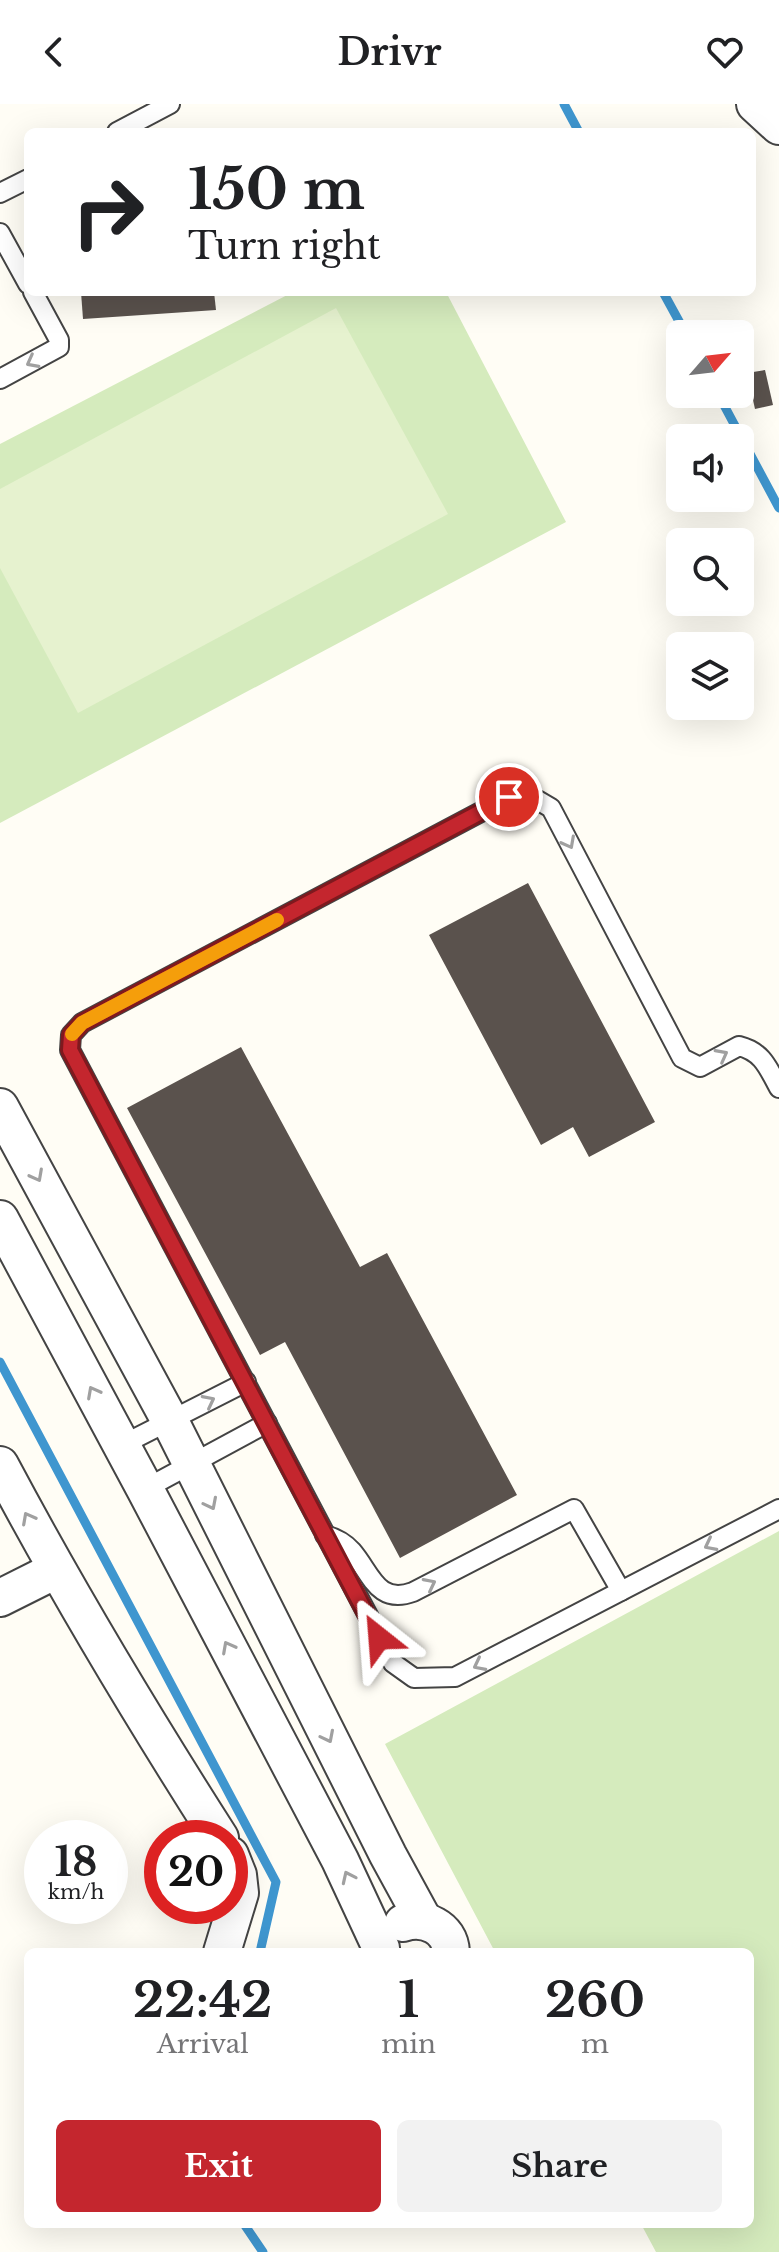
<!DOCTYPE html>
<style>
:root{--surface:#fff;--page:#f2f2f2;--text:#202124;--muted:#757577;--accent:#c4262e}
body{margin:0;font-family:"Libre Baskerville",serif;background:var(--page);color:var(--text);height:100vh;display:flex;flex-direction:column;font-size:30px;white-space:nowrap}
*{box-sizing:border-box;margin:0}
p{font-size:26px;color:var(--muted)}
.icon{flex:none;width:44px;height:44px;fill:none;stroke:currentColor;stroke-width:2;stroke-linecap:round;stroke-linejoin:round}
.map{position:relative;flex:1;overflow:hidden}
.sheet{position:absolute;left:24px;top:1844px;width:730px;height:280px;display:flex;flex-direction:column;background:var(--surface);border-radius:12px;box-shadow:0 8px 32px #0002}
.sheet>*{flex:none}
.banner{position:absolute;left:24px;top:24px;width:732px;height:168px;border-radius:12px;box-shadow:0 8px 32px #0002;background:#fff;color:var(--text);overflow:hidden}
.needle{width:52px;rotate:62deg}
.tools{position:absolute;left:666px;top:216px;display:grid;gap:16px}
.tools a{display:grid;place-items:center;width:88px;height:88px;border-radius:12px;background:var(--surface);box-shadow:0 8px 32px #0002;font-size:40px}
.speed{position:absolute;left:24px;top:1716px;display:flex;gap:16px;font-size:40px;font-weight:700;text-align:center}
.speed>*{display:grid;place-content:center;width:104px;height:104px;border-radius:50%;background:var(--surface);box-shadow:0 8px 32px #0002;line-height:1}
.speed small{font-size:20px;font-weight:400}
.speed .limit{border:12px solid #d22;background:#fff;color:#111}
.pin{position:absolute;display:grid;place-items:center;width:68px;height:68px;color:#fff;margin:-34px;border:4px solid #fff;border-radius:50%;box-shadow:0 2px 8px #0007}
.me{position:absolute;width:88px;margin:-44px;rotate:332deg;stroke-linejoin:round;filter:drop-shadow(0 0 6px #0008)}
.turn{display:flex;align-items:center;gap:28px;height:168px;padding:0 32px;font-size:36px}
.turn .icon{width:104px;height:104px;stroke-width:2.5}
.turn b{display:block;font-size:56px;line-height:68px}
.eta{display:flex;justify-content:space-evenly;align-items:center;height:136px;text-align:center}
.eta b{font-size:48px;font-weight:700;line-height:56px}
.primary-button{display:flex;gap:16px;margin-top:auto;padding:16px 32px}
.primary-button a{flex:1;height:92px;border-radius:12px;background:var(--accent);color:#fff;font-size:32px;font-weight:700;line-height:92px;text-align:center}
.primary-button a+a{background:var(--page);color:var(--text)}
header{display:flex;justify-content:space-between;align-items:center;height:104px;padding:0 32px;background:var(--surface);font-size:36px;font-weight:700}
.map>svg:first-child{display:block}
.green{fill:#d5ebbd}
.pitch{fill:#e6f2cf}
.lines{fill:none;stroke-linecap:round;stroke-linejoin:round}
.stream{stroke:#3f96cf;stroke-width:9}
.building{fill:#5a524d}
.service-casing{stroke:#444;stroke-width:22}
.minor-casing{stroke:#444;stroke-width:40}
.service{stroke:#fff;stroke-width:18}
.minor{stroke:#fff;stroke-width:36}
.oneway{stroke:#a0a0a0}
.route-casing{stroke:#7f191e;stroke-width:20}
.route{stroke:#c4262e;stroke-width:14}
.slow{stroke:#f59e0b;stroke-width:14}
</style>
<header><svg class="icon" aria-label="back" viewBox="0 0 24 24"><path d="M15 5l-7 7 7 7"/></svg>Drivr<svg class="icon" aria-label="heart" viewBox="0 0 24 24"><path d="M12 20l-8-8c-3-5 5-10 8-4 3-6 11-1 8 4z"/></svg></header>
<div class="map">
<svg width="779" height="2148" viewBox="0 0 779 2148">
<rect width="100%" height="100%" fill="#fffdf5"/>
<!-- green -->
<g class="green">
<polygon points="293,188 446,188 566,418 0,719 0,340"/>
<polygon points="779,1427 779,2148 656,2148 641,2120 750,2120 750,1848 495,1848 385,1640"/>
</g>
<!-- pitch -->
<polygon class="pitch" points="336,204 448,410 78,609 0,464 0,385"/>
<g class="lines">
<!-- stream -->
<g class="stream">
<polyline points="564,0 579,28"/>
<polyline points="663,188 686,230"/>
<polyline points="718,290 779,404"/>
<polyline points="0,1258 276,1778 260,1848"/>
<polyline points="244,2120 263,2148"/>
</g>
</g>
<!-- building -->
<g class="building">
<polygon points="81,188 214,188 216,206 83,215"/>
<polygon points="765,266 773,301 755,305 747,269"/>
<polygon points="528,779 655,1018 589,1053 573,1023 541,1041 429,831"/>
<polygon points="241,943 360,1163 387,1149 517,1391 400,1454 285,1238 260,1251 127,1004"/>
</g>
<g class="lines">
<defs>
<g id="service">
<polyline points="117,28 170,0"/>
<polyline points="0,89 28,75"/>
<polyline points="0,129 28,180"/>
<polyline points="0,275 59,243 59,236 33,188"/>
<path d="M 779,984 C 768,964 763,948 739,942 L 700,963 L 682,954 L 551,704 L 534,694 L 509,693 L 82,919 L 71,931 L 70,946 L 393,1559 L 414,1574 L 455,1573 L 779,1405"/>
<polyline points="122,1341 246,1278"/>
<polyline points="145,1385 267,1319"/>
<path d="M 325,1431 C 336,1434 344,1438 352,1447 C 371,1469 377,1501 413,1488 L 574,1405 L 621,1487"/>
</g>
<g id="minor">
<polyline points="755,0 779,22"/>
<polyline points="0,1003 170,1317 388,1751 424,1817"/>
<polyline points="0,1115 145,1385 340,1756 381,1844"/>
<path d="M 0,1361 C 68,1489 142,1612 220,1734"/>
<polyline points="0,1494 56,1466"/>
<path d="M 403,1819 C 424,1812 450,1823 451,1848"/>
<polyline points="222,1848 240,1789 238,1771 230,1751"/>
</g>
</defs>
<!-- service casing -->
<use href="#service" class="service-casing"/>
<!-- minor casing -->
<use href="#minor" class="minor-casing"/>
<!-- service -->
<use href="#service" class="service"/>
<!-- minor -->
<use href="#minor" class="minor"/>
</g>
<!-- one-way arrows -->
<defs><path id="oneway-chevron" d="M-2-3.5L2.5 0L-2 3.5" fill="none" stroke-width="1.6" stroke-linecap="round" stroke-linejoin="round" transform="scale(2)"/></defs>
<g class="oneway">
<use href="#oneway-chevron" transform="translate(32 258) rotate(152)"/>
<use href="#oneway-chevron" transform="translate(569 739) rotate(62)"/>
<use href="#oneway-chevron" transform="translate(722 951) rotate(-28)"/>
<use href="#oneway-chevron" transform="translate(37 1072) rotate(62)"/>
<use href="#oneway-chevron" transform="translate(93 1288) rotate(-118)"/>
<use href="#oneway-chevron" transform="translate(209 1297) rotate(-27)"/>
<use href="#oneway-chevron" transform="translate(211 1400) rotate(63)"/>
<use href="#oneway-chevron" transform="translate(28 1414) rotate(-118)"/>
<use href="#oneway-chevron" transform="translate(710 1441) rotate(153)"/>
<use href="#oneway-chevron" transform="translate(430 1480) rotate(-27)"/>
<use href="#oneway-chevron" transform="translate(228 1543) rotate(-118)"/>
<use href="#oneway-chevron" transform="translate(479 1561) rotate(153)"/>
<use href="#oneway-chevron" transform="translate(328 1633) rotate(63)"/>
<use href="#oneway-chevron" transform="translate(348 1773) rotate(-115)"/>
</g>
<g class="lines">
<defs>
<polyline id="route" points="379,1534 70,946 71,931 82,919 509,693"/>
</defs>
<!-- route casing -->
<use href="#route" class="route-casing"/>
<!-- route -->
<use href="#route" class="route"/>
<!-- slow -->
<polyline class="slow" points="72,930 82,919 277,816"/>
</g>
</svg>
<div class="tools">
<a><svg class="needle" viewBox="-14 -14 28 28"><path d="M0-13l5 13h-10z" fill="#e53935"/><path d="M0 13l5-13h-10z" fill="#757577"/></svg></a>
<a><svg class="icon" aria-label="sound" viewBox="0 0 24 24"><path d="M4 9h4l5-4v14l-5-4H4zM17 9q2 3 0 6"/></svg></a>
<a><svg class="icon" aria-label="search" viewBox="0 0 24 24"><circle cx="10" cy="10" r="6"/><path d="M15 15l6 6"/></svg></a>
<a><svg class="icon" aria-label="layers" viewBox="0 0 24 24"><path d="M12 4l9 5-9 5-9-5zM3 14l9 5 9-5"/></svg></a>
</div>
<div class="speed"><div>18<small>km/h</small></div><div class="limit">20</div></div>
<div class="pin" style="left:509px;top:693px;background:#d93025"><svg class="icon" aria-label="arrive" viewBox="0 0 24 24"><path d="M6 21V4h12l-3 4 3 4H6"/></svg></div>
<svg class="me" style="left:379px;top:1534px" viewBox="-20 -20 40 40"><path d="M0-17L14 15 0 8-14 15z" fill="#c4262e" stroke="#fff" stroke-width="4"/></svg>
<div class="banner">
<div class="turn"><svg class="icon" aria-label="right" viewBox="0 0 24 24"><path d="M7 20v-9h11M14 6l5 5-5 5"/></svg><div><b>150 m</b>Turn right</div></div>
</div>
<section class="sheet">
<div class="eta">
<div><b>22:42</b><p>Arrival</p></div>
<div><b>1</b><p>min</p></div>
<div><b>260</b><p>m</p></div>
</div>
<div class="primary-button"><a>Exit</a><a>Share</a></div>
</section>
</div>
